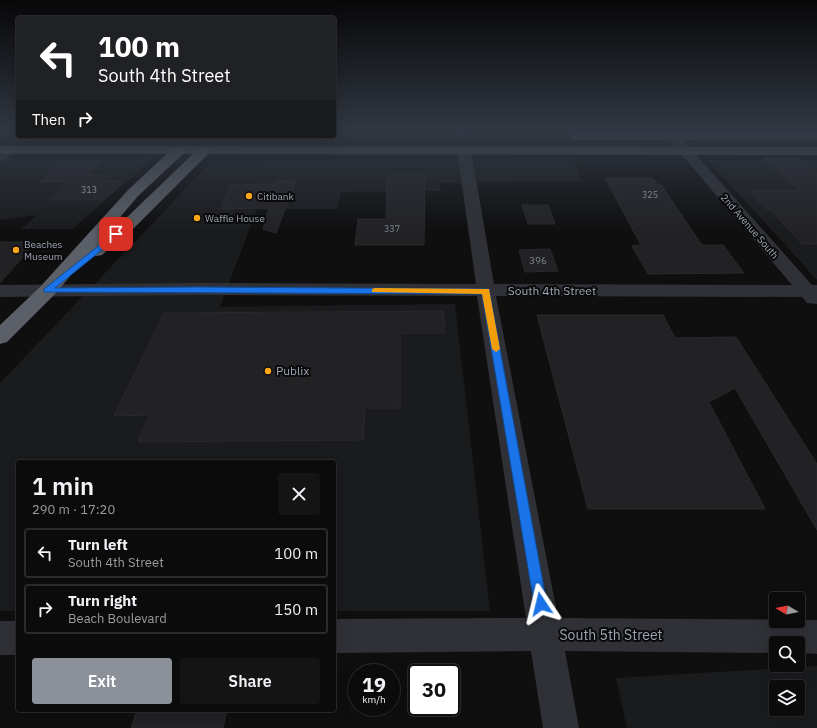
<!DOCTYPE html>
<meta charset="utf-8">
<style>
:root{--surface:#0b0b0c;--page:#141415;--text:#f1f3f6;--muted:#9a9b9d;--line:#2b2b2d;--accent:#8c9099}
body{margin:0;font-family:"IBM Plex Sans",sans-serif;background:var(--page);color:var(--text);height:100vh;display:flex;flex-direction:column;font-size:15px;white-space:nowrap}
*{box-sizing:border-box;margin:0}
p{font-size:13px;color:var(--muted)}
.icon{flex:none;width:22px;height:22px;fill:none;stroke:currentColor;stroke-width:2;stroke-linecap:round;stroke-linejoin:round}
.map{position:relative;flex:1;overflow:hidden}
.drawer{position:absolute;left:16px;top:460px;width:320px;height:252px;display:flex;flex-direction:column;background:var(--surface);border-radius:4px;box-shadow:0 4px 16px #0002,0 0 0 1px var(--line)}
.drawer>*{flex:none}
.top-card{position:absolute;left:16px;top:16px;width:320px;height:122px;border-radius:4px;box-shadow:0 4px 16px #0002,0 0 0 1px var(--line);background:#202124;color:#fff;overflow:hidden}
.needle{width:26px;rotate:280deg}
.tools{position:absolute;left:769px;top:592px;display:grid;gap:8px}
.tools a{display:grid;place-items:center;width:36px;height:36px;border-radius:4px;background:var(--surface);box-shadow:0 4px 16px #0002,0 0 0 1px var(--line);font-size:20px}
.speed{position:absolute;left:348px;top:664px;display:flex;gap:8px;font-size:20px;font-weight:700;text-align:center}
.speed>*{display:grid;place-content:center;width:52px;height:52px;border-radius:50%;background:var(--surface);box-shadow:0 4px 16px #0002,0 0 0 1px var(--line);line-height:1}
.speed small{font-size:10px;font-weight:400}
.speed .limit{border:2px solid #111;border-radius:6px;background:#fff;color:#111}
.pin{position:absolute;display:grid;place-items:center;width:34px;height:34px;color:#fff;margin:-17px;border-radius:8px;box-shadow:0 2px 6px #0006}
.me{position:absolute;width:44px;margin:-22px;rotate:350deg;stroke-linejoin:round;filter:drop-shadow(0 0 3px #0008)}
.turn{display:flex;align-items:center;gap:14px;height:84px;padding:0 16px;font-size:18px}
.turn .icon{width:52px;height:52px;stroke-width:2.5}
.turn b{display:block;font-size:28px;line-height:34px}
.then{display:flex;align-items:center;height:38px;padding:0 16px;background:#0003;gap:8px;font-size:15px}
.round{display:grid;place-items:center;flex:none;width:42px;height:42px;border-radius:4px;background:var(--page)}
.headline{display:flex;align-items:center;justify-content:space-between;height:68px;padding:0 16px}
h1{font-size:24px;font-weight:600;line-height:30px}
.primary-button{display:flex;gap:8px;margin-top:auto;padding:8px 16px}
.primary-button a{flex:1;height:46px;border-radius:4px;background:var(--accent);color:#fff;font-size:16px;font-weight:600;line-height:46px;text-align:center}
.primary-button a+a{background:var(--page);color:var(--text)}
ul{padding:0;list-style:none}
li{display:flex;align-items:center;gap:12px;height:50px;margin:0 8px 6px;padding:0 8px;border:2px solid var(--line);border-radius:4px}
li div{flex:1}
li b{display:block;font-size:15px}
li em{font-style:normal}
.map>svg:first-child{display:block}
.built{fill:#1a1b1d;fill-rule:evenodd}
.building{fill:#222225;stroke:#29292d}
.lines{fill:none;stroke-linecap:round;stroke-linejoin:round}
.street{fill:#2f3136;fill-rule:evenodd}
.primary{fill:#4b4e55;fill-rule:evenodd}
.highway{fill:#5b5f67;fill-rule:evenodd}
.route{fill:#1a73e8;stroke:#114b97}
.slow{fill:#f59e0b}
.poi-dot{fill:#ffa718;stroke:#0a0a0b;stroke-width:1.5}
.labels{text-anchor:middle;stroke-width:4;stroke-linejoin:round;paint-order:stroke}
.far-number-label{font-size:9px;fill:#7e848f}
.far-poi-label{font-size:10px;fill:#9ea5b3;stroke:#0a0a0b;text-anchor:start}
.far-street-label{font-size:10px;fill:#9ea5b3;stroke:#0a0a0b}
.number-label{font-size:10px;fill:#7e848f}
.street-label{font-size:12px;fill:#9ea5b3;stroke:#0a0a0b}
.poi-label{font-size:12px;fill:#9ea5b3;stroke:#0a0a0b;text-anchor:start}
.near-street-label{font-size:14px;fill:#9ea5b3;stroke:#0a0a0b}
</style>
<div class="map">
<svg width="817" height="728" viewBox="0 0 817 728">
<rect width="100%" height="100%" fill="#0f0f10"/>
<!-- built -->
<g class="built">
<polygon points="0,158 154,158 72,229 21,229 37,215 0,220"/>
<polygon points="573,158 582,182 440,183 441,191 341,192 337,209 257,209 220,307 455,304 490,611 334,611 334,462 18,462 18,611 0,611 0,383 212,161"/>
<polygon points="708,160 817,160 817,280"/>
<path d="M 817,666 L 817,728 L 627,728 L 616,678 ZM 776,687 L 798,687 L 798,709 L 776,709 Z"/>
</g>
<!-- building -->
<g class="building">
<polygon points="764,158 799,158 817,174 817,244 802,244 770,209 766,209 749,191 800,191"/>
<polygon points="60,162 100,162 88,175 108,175 103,181 124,181 103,200 50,200 69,182 40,182"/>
<polygon points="387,174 425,174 424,245 355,245 358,219 386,219"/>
<polygon points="605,178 653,178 658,185 661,185 702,245 723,245 744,273 648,274 632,246 641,245"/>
<polygon points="296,180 276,233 263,229 269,208 221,209 230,185 275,184 276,181"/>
<polygon points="522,205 548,205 555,224 528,224"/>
<polygon points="0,242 36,242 0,283"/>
<polygon points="550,249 558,271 525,272 519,250"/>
<polygon points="443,311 445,333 400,333 400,408 365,408 363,440 138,442 149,415 114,416 164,313"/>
<polygon points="537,315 663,315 675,338 736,337 817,464 817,530 735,388 709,402 765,509 588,509"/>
<polygon points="137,710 227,710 223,728 131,728"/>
</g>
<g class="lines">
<!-- street -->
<g class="street">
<polygon points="454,130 466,130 467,137 466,140 456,140"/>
<polygon points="661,130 674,130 812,285 817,285 817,304 807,303 802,297 496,296 558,618 817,620 817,654 798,653 798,643 776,643 776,653 565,651 579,728 543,728 531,651 334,653 334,619 526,618 477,296 200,295 0,297 0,285 200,283 476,284 457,150 459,147 469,147 471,150 494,284 792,285"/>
<polygon points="8,146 13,147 15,150 5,160 0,161 0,150"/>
<rect x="0" y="621" width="18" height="34"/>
</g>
<!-- primary -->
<g class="primary">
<polygon points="817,131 817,139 576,140 571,139 570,136 571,133 576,132"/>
<polygon points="0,146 817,147 817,155 0,154"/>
</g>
<!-- highway -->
<polygon class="highway" points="178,147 183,148 185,151 183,154 138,196 105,235 122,222 199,148 209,148 211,151 134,228 102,255 96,256 89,254 54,295 7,342 0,344 0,325 40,287 128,190 173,148"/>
</g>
<!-- sky -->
<linearGradient id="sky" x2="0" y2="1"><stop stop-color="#080809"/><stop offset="0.56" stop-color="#313742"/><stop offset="1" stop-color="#313742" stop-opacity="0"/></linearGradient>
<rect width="817" height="232" fill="url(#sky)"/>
<!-- route -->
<polygon class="route" points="116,232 120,234 119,236 55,288 200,287 489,289 547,604 545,609 541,611 536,609 534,604 482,294 44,292 44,289"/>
<!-- slow -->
<polygon class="slow" points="375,288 489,289 500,349 496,352 492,349 482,294 372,292 372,289"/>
<!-- markers -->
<g class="poi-dot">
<circle cx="249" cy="196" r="4"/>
<circle cx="197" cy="218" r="4"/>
<circle cx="16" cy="250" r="4"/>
<circle cx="268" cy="371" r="4"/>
</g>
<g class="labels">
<!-- far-number labels -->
<g class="far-number-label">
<text x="89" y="193">313</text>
<text x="650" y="198">325</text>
<text x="392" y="232">337</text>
</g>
<!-- far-poi labels -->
<g class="far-poi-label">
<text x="257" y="200">Citibank</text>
<text x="205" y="222">Waffle House</text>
<text x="24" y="248">Beaches<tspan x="24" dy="12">Museum</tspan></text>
</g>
<!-- far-street labels -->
<g class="far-street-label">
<text transform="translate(750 226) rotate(49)" y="4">2nd Avenue South</text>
</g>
<!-- number labels -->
<g class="number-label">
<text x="538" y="264">396</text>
</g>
<!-- street labels -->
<g class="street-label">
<text x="552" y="295">South 4th Street</text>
</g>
<!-- poi labels -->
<g class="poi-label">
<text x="276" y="375">Publix</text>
</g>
<!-- near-street labels -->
<g class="near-street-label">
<text x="611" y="640">South 5th Street</text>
</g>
</g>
</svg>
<div class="tools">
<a><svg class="needle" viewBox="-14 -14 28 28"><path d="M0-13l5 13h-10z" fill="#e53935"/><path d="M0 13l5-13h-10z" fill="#9a9b9d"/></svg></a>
<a><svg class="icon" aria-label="search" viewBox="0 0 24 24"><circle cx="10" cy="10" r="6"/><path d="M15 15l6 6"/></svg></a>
<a><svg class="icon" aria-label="layers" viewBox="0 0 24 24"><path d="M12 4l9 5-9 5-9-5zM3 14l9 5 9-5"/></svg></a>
</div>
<div class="speed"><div>19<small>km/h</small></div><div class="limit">30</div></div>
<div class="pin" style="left:116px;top:234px;background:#d93025"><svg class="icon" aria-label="arrive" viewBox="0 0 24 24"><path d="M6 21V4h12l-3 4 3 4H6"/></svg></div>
<svg class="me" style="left:541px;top:604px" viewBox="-20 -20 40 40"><path d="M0-17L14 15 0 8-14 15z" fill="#1a73e8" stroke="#fff" stroke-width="4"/></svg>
<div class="top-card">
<div class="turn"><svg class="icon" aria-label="left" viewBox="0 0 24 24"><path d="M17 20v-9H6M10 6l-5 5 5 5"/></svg><div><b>100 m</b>South 4th Street</div></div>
<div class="then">Then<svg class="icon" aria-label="right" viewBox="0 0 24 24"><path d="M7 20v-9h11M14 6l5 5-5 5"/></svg></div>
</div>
<section class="drawer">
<div class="headline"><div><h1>1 min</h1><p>290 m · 17:20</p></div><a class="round"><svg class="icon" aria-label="close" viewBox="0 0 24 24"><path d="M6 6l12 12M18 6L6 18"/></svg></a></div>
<ul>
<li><svg class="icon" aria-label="left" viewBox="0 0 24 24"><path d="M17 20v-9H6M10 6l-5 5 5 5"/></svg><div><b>Turn left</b><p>South 4th Street</p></div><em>100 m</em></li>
<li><svg class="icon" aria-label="right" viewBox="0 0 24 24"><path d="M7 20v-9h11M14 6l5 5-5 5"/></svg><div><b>Turn right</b><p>Beach Boulevard</p></div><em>150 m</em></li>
</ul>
<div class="primary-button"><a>Exit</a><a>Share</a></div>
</section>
</div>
